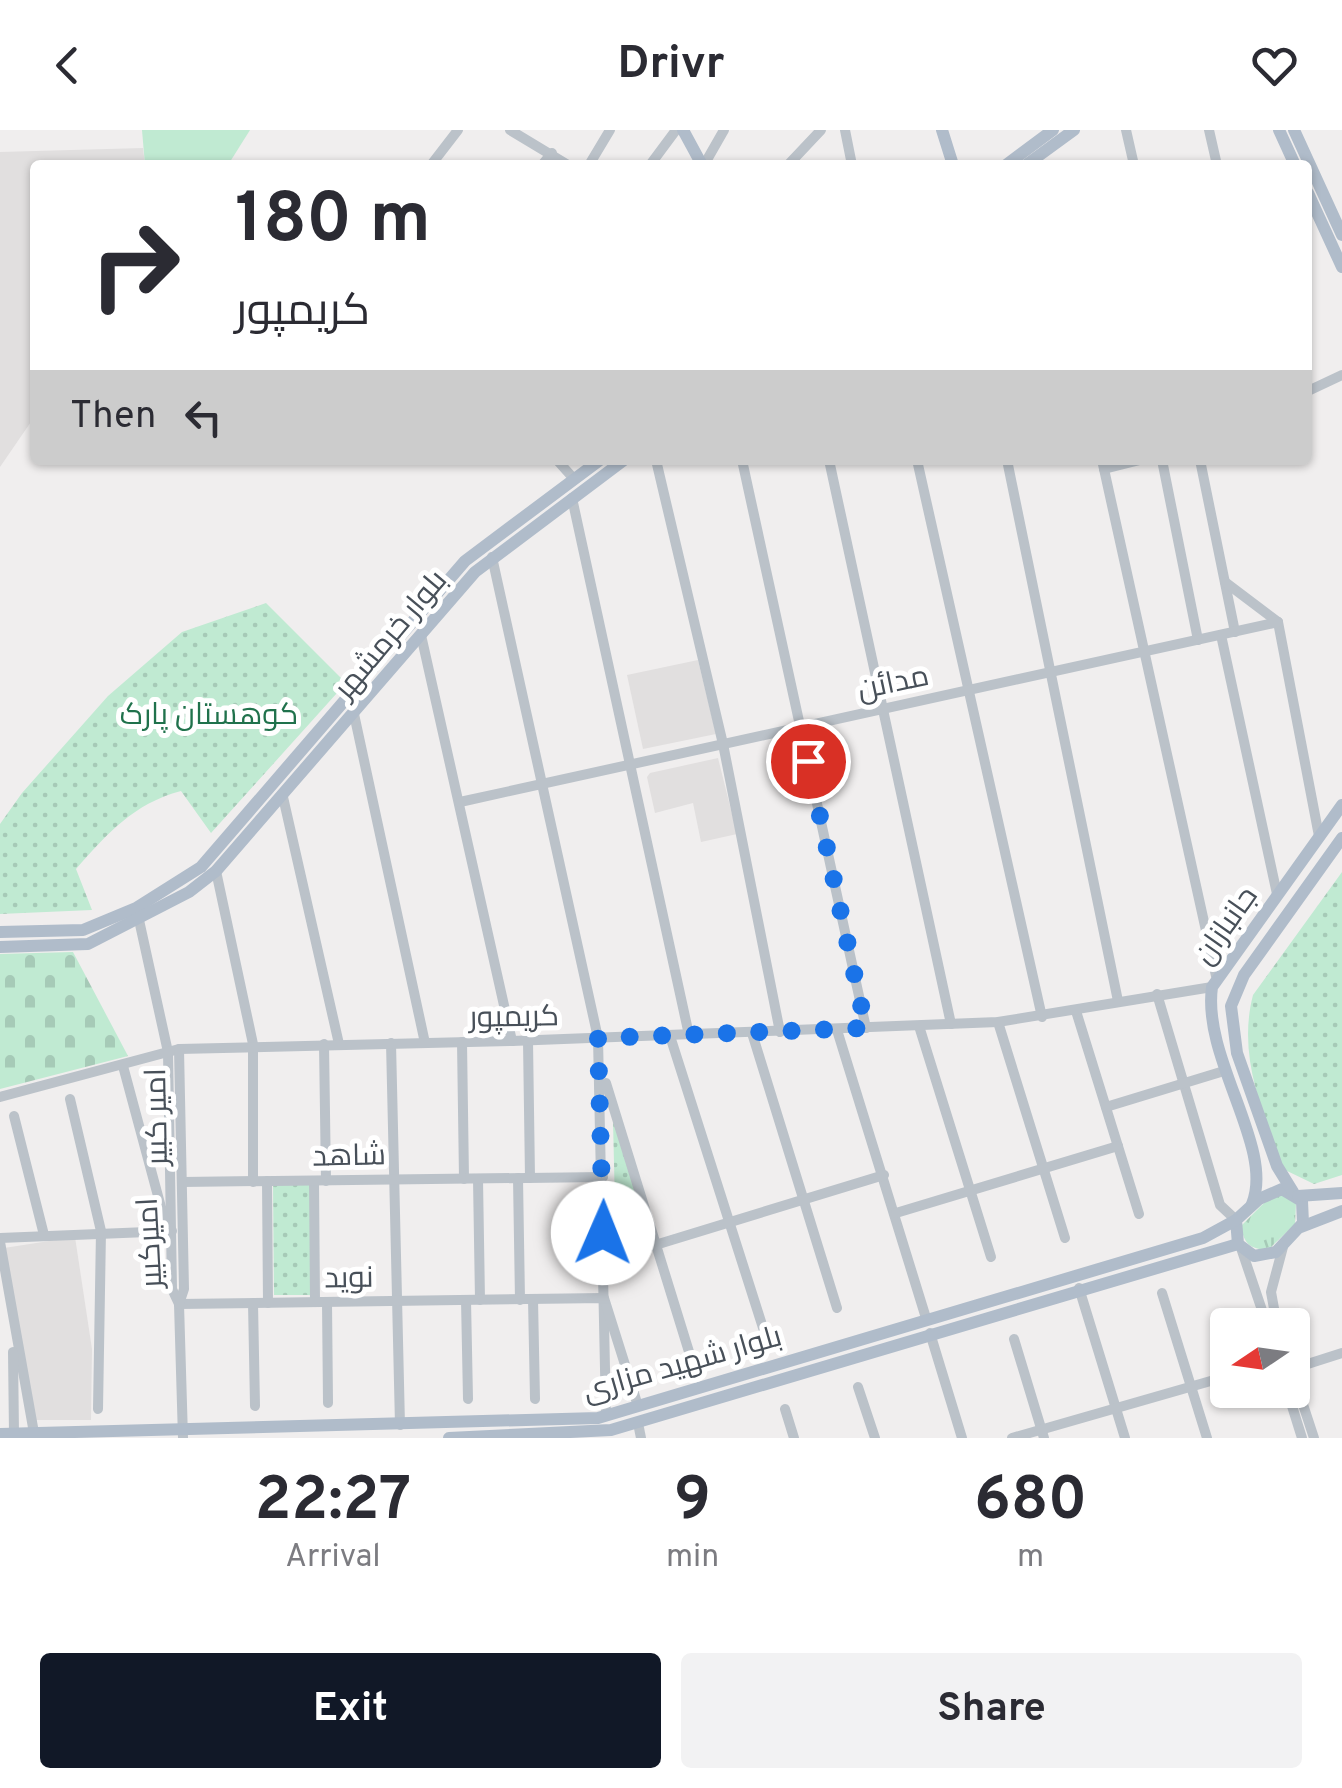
<!DOCTYPE html>
<meta charset="utf-8">
<style>
:root{--surface:#fff;--page:#f2f2f3;--text:#2b2b33;--muted:#7c7c81;--accent:#111827}
body{margin:0;font-family:Overpass,Cairo,sans-serif;background:var(--page);color:var(--text);height:100vh;display:flex;flex-direction:column;font-size:38px;white-space:nowrap}
*{box-sizing:border-box;margin:0}
p{font-size:32px;color:var(--muted)}
.icon{flex:none;width:55px;height:55px;fill:none;stroke:currentColor;stroke-width:2;stroke-linecap:round;stroke-linejoin:round}
.map{position:relative;height:1308px;overflow:hidden}
.drawer{display:flex;flex-direction:column;background:var(--surface);flex:1}
.drawer>*{flex:none}
.hud{position:absolute;left:30px;top:30px;width:1282px;height:305px;border-radius:10px;box-shadow:0 2px 8px #0004;background:#fff;color:var(--text);overflow:hidden}
.needle{width:65px;rotate:257deg}
.tools{position:absolute;left:1210px;top:1178px;display:grid;gap:20px}
.tools a{display:grid;place-items:center;width:100px;height:100px;border-radius:10px;background:var(--surface);box-shadow:0 2px 8px #0004;font-size:50px}
.pin{position:absolute;display:grid;place-items:center;width:85px;height:85px;color:#fff;margin:-42px;border:5px solid #fff;border-radius:50%;box-shadow:0 2px 10px #0007}
.me{position:absolute;width:110px;margin:-55px;rotate:1deg;stroke-linejoin:round;filter:drop-shadow(0 0 8px #0008)}
.turn{display:flex;align-items:center;gap:35px;height:210px;padding:0 40px;font-size:45px}
.turn .icon{width:130px;height:130px;stroke-width:2.5}
.turn b{display:block;font-size:70px;line-height:85px}
.then{display:flex;align-items:center;height:95px;padding:0 40px;background:#0003;gap:20px;font-size:38px}
.eta{display:flex;justify-content:space-evenly;align-items:center;height:170px;text-align:center}
.eta b{font-size:60px;font-weight:700;line-height:70px}
.action{display:flex;gap:20px;margin-top:auto;padding:20px 40px}
.action a{flex:1;height:115px;border-radius:10px;background:var(--accent);color:#fff;font-size:40px;font-weight:700;line-height:115px;text-align:center}
.action a+a{background:var(--page);color:var(--text)}
header{display:flex;justify-content:space-between;align-items:center;height:130px;padding:0 40px;background:var(--surface);font-size:45px;font-weight:700}
.map>svg:first-child{display:block}
.education{fill:#e1dfdf}
.grass{fill:url(#grass-tufts)}
.cemetery{fill:url(#cemetery-stones)}
.park{fill:url(#park-dots)}
.pitch{fill:#c0ead2}
.lines{fill:none;stroke-linecap:round;stroke-linejoin:round}
.minor{stroke:#bbc2c9;stroke-width:10}
.major{stroke:#b0bcca;stroke-width:12}
.route{stroke:#1a73e8;stroke-width:18;stroke-dasharray:0 32.4}
.labels{text-anchor:middle;stroke-width:10;stroke-linejoin:round;paint-order:stroke}
.street-label{font-size:30px;fill:#485059;stroke:#fff}
.park-label{font-size:30px;fill:#20724c;stroke:#fff}
</style>
<header><svg class="icon" aria-label="back" viewBox="0 0 24 24"><path d="M15 5l-7 7 7 7"/></svg>Drivr<svg class="icon" aria-label="heart" viewBox="0 0 24 24"><path d="M12 20l-8-8c-3-5 5-10 8-4 3-6 11-1 8 4z"/></svg></header>
<div class="map">
<svg width="1342" height="1308" viewBox="0 0 1342 1308">
<defs>
<pattern id="grass-tufts" width="24" height="20" patternUnits="userSpaceOnUse" patternTransform="scale(2.5)"><rect width="24" height="20" fill="#c0ead2"/><path d="M3 7l-1-3M5 7V3M7 7l1-3M15 17l-1-3M17 17v-4M19 17l1-3" fill="none" stroke="#a6cab7"/></pattern>
<pattern id="cemetery-stones" width="16" height="16" patternUnits="userSpaceOnUse" patternTransform="scale(2.5)"><rect width="16" height="16" fill="#c0ead2"/><path d="M2 7V4a2 2 0 0 1 4 0v3zM10 15v-3a2 2 0 0 1 4 0v3z" fill="#a6cab7"/></pattern>
<pattern id="park-dots" width="8" height="8" patternUnits="userSpaceOnUse" patternTransform="scale(2.5)"><rect width="8" height="8" fill="#c0ead2"/><path d="M2 2h.1M6 6h.1" fill="none" stroke="#a6cab7" stroke-width="1.8" stroke-linecap="round"/></pattern>
</defs>
<rect width="100%" height="100%" fill="#f0eeee"/>
<!-- education -->
<g class="education">
<polygon points="143,18 145,35 35,35 35,286 0,337 0,22"/>
<polygon points="698,530 716,604 643,619 627,545"/>
<polygon points="718,628 737,704 701,712 693,673 655,683 647,647 650,643"/>
<polygon points="75,1107 92,1219 91,1290 35,1290 4,1118"/>
</g>
<!-- grass -->
<path class="grass" d="M 1280,1064 L 1296,1073 L 1295,1094 L 1268,1120 C 1250,1119 1244,1114 1241,1096 L 1269,1068 Z"/>
<!-- cemetery -->
<polygon class="cemetery" points="73,822 128,926 0,959 0,824"/>
<!-- park -->
<g class="park">
<path d="M 266,473 L 346,553 L 211,703 L 181,661 C 133,674 108,703 76,739 L 92,780 L 0,784 L 0,694 L 22,663 L 108,566 L 182,502 Z"/>
<path d="M 1342,742 L 1342,1045 L 1314,1054 L 1283,1039 C 1263,981 1237,927 1253,865 Z"/>
<polygon points="613,991 652,1105 616,1118"/>
<polygon points="310,1054 310,1165 274,1165 273,1055"/>
</g>
<!-- pitch -->
<polygon class="pitch" points="142,0 250,0 228,35 145,35"/>
<g class="lines">
<!-- minor -->
<g class="minor">
<polyline points="510,0 568,35"/>
<polyline points="845,0 852,35"/>
<polyline points="1126,0 1134,35"/>
<polyline points="1209,0 1217,35"/>
<polyline points="431,35 458,0"/>
<polyline points="542,35 552,23"/>
<polyline points="589,35 610,0"/>
<polyline points="650,35 676,0"/>
<polyline points="704,35 724,0"/>
<polyline points="788,35 821,0"/>
<polyline points="1308,261 1342,245"/>
<polyline points="557,330 574,349"/>
<polyline points="656,330 723,614 780,902"/>
<polyline points="742,330 866,898"/>
<polyline points="829,330 951,894"/>
<polyline points="917,330 1042,887"/>
<polyline points="1007,330 1118,871"/>
<polyline points="1102,330 1216,846"/>
<polyline points="1162,330 1198,510"/>
<polyline points="1200,330 1235,502"/>
<polyline points="1104,339 1140,330"/>
<polyline points="572,368 689,905"/>
<polyline points="492,427 598,908 606,1286"/>
<polyline points="1225,452 1278,492"/>
<polyline points="1278,492 1319,706"/>
<polyline points="421,505 512,911"/>
<polyline points="1221,505 1277,764"/>
<polyline points="354,584 425,913"/>
<polyline points="283,667 339,914"/>
<polyline points="460,672 1278,492"/>
<polyline points="216,741 253,914 253,1052"/>
<polyline points="139,790 168,922 172,1159 179,1174 183,1308"/>
<polyline points="1157,864 1220,1075 1236,1090"/>
<polyline points="1076,881 1139,1084"/>
<polyline points="998,892 1065,1108"/>
<polyline points="919,896 991,1127"/>
<polyline points="837,900 926,1188"/>
<polyline points="752,903 837,1178"/>
<polyline points="670,906 764,1201"/>
<polyline points="528,911 530,1048"/>
<polyline points="462,912 464,1049"/>
<polyline points="391,913 400,1295"/>
<polyline points="324,914 326,1051"/>
<polyline points="123,936 165,1092 171,1101"/>
<polyline points="606,953 690,1225"/>
<polyline points="0,967 179,919 512,911 998,892 1212,857"/>
<polyline points="70,969 101,1101 98,1279"/>
<polyline points="1106,977 1224,941"/>
<polyline points="14,986 44,1105"/>
<polyline points="518,1048 520,1170"/>
<polyline points="478,1049 480,1170"/>
<polyline points="267,1051 268,1173"/>
<polyline points="314,1051 315,1172"/>
<polyline points="182,1052 603,1047"/>
<polyline points="896,1083 1118,1016"/>
<polyline points="0,1108 172,1101"/>
<polyline points="0,1112 34,1303"/>
<polyline points="1241,1118 1267,1195"/>
<polyline points="603,1131 884,1045"/>
<polyline points="1079,1158 1125,1308"/>
<polyline points="1162,1163 1207,1308"/>
<polyline points="533,1169 535,1269"/>
<polyline points="466,1170 468,1269"/>
<polyline points="327,1172 328,1273"/>
<polyline points="253,1173 255,1276"/>
<polyline points="179,1174 604,1168 638,1276"/>
<polyline points="179,1174 184,1159 179,919"/>
<polyline points="1277,1195 1271,1162 1283,1117"/>
<polyline points="930,1203 962,1308"/>
<polyline points="1014,1209 1044,1308"/>
<polyline points="13,1222 14,1304"/>
<polyline points="1292,1239 1342,1223"/>
<polyline points="1292,1241 1314,1308"/>
<polyline points="858,1257 875,1308"/>
<polyline points="1287,1260 1302,1308"/>
<polyline points="785,1279 794,1308"/>
<polyline points="638,1293 641,1308"/>
<polyline points="1012,1308 1228,1246"/>
</g>
<!-- major -->
<g class="major">
<polyline points="683,0 702,35"/>
<polyline points="942,0 953,35"/>
<polyline points="1279,0 1295,35"/>
<polyline points="1294,0 1342,105"/>
<polyline points="1006,35 1053,0"/>
<polyline points="1026,35 1074,0"/>
<polyline points="1308,63 1342,137"/>
<polyline points="0,802 83,800 136,778 201,737 465,431 600,330"/>
<polyline points="0,817 88,814 189,762 216,741 475,442 624,330"/>
<polygon points="1282,1059 1302,1071 1303,1093 1276,1122 1254,1126 1238,1114 1236,1090 1259,1069"/>
<polyline points="1293,1062 1277,1036 1237,923 1231,876 1244,845 1342,708"/>
<polyline points="1298,1066 1342,1063"/>
<path d="M 1252,1074 C 1275,1018 1202,929 1212,857 L 1342,675"/>
<polyline points="1301,1097 1342,1081"/>
<polyline points="0,1304 598,1288 1203,1108 1236,1090"/>
<polyline points="449,1308 611,1300 1238,1114"/>
</g>
</g>
<g class="lines">
<!-- route -->
<polyline class="route" points="603,1103 598,908 866,898 808,631"/>
</g>
<g class="labels">
<!-- street labels -->
<g class="street-label">
<text transform="translate(390 504) rotate(-50)" y="10">بلوار خرمشهر</text>
<text transform="translate(893 552) rotate(-12)" y="10">مدائن</text>
<text transform="translate(1225 795) rotate(-55)" y="10">جانبازان</text>
<text transform="translate(514 886) rotate(-1)" y="10">کریمپور</text>
<text transform="translate(156 987) rotate(-91)" y="10">امیر کبیر</text>
<text transform="translate(349 1025) rotate(-1)" y="10">شاهد</text>
<text transform="translate(149 1113) rotate(-93)" y="10">امیرکبیر</text>
<text transform="translate(349 1147) rotate(-1)" y="10">نوید</text>
<text transform="translate(682 1233) rotate(-16)" y="10">بلوار شهید مزاری</text>
</g>
<!-- park labels -->
<g class="park-label">
<text x="209" y="594">کوهستان پارک</text>
</g>
</g>
</svg>
<div class="tools">
<a><svg class="needle" viewBox="-14 -14 28 28"><path d="M0-13l5 13h-10z" fill="#e53935"/><path d="M0 13l5-13h-10z" fill="#7c7c81"/></svg></a>
</div>
<div class="pin" style="left:808px;top:631px;background:#d93025"><svg class="icon" aria-label="arrive" viewBox="0 0 24 24"><path d="M6 21V4h12l-3 4 3 4H6"/></svg></div>
<svg class="me" style="left:603px;top:1103px" viewBox="-20 -20 40 40"><circle r="19" fill="#fff"/><path d="M0-13L10 11 0 6-10 11z" fill="#1a73e8"/></svg>
<div class="hud">
<div class="turn"><svg class="icon" aria-label="right" viewBox="0 0 24 24"><path d="M7 20v-9h11M14 6l5 5-5 5"/></svg><div><b>180 m</b>کریمپور</div></div>
<div class="then">Then<svg class="icon" aria-label="left" viewBox="0 0 24 24"><path d="M17 20v-9H6M10 6l-5 5 5 5"/></svg></div>
</div>
</div>
<section class="drawer">
<div class="eta">
<div><b>22:27</b><p>Arrival</p></div>
<div><b>9</b><p>min</p></div>
<div><b>680</b><p>m</p></div>
</div>
<div class="action"><a>Exit</a><a>Share</a></div>
</section>
